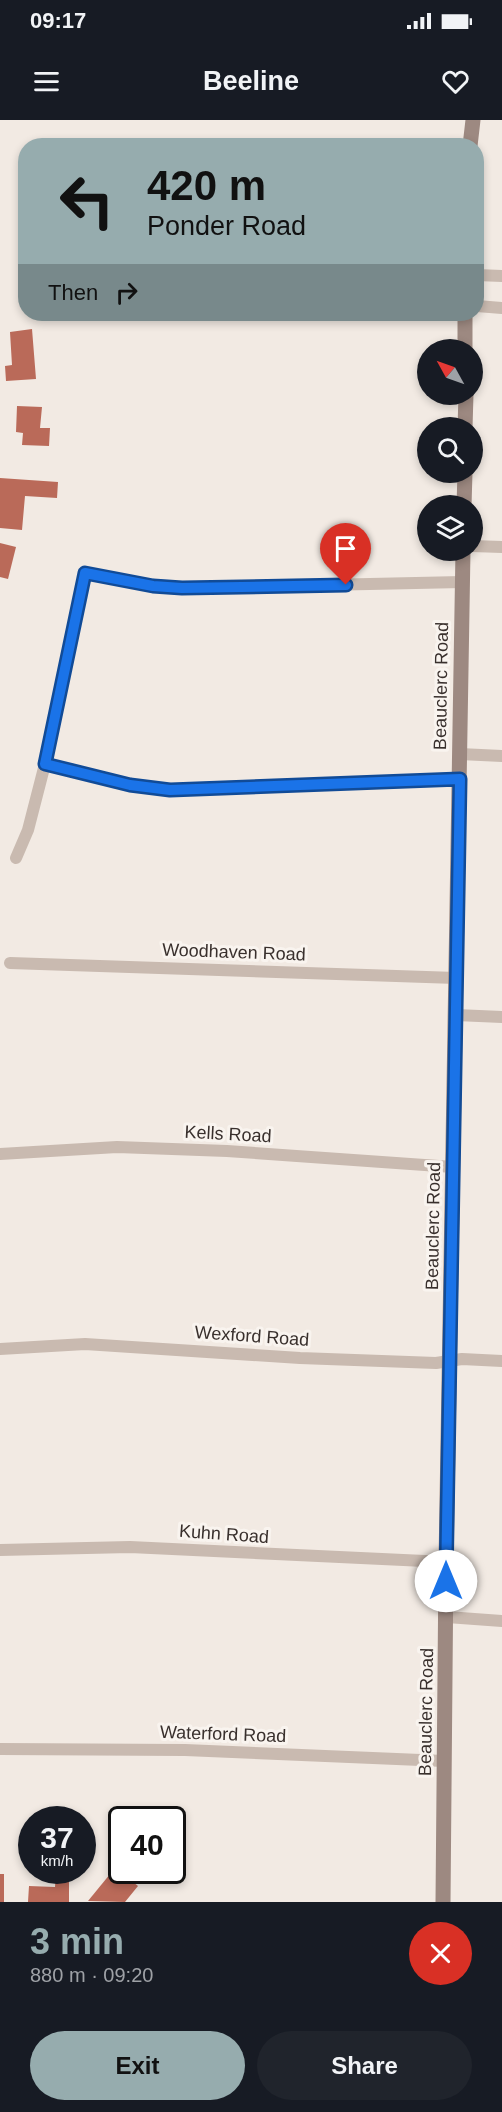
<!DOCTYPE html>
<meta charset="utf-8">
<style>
:root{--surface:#171b24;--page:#20242c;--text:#f1f3f6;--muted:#9ea1a6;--accent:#96acae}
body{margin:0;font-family:Arial,sans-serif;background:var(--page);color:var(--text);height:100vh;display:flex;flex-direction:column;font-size:22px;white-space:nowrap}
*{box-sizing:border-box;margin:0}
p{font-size:20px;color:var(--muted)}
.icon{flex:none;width:33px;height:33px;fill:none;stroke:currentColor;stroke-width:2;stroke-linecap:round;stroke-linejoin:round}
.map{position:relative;height:1782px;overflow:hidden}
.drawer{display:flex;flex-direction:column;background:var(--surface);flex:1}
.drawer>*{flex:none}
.top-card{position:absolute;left:18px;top:18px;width:466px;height:183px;border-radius:24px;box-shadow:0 3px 9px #0003;background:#96acae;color:#111;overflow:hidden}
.needle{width:39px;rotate:310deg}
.buttons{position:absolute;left:417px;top:219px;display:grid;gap:12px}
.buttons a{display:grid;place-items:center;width:66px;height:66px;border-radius:50%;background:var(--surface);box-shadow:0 3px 9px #0003;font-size:30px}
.speed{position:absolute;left:18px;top:1686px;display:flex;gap:12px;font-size:30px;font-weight:700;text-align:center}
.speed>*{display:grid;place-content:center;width:78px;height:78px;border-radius:50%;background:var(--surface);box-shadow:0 3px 9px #0003;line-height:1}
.speed small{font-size:15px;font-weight:400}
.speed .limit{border:3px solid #111;border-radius:9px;background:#fff;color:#111}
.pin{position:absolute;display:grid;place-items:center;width:51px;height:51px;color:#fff;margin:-62px -26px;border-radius:50% 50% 50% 0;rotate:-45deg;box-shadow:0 0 6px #0007}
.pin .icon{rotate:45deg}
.me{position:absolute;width:66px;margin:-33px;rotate:0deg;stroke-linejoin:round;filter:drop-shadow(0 0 4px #0008)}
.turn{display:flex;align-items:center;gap:21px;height:126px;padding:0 30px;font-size:27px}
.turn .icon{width:78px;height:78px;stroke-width:2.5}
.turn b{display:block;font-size:42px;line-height:51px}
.then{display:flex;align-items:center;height:57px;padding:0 30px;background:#0003;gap:12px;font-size:22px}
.round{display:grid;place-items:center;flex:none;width:63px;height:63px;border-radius:32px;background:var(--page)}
.summary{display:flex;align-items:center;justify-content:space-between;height:102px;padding:0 30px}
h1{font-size:36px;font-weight:700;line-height:45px;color:var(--accent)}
.button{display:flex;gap:12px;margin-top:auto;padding:12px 30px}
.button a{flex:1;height:69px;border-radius:36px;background:var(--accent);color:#111;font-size:24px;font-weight:700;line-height:69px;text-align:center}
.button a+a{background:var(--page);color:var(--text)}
.status{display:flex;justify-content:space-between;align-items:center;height:42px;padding:0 30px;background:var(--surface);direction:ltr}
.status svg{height:16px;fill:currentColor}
header{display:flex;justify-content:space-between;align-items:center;height:78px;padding:0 30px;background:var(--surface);font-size:27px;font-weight:700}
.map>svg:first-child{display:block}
.building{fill:#ba6a59}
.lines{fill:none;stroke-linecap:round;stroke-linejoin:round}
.street{stroke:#c9bab0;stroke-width:12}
.secondary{stroke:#9d8981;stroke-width:15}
.route-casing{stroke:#114b97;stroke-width:15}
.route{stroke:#1a73e8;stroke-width:10}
.labels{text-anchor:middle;stroke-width:6;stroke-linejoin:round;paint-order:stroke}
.street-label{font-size:18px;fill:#39302d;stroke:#f9f4ef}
</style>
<div class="status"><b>09:17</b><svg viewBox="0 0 49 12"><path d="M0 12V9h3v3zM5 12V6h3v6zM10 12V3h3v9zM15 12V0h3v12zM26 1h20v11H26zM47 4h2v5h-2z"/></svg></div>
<header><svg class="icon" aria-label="menu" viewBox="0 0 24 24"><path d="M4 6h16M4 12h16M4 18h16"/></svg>Beeline<svg class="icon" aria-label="heart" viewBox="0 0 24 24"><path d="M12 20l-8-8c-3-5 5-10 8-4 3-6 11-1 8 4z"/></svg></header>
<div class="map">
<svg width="502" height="1782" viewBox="0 0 502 1782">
<rect width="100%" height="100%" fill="#f2eae3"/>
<!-- building -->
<g class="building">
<polygon points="32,209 36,259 6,261 5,246 12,245 10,212"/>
<polygon points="17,286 42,287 40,308 50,308 49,326 22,325 23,313 16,312"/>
<polygon points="0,358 58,362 57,378 25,376 22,410 0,408"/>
<polygon points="0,423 16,427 8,459 0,457"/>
<polygon points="115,1748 138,1766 125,1782 88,1781"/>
<polygon points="56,1752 69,1753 69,1782 28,1782 29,1766 55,1767"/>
<rect x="0" y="1754" width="4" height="28"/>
</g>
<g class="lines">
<!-- street -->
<g class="street">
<polyline points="477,155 502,156"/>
<polyline points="477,186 502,188"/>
<polyline points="472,426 502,427"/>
<polyline points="460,634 502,636"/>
<polyline points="45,644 130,665 169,670 460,659"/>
<polyline points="16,738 28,710 45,644 85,453 153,466 182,468 462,462"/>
<polyline points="10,843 456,858"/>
<polyline points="456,895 502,897"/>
<polyline points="0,1034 117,1027 227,1031 453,1047"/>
<polyline points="0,1229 85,1224 300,1238 436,1243 462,1239 502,1241"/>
<polyline points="0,1430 130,1427 446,1442"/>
<polyline points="447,1497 502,1501"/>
<polyline points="0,1629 185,1630 444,1641"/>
</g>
<!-- secondary -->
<g class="secondary">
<polyline points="470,26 473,0"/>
<polyline points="465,230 465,194"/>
<polyline points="465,308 466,274"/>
<polyline points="464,386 465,352"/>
<polyline points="443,1782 446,1442 463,430"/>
</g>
</g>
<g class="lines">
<defs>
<polyline id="route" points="346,465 182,468 153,466 85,453 45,644 130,665 170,670 460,659 446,1461"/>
</defs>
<!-- route casing -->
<use href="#route" class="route-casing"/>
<!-- route -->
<use href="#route" class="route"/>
</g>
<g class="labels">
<!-- street labels -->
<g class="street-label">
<text transform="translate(441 566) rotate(-89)" y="6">Beauclerc Road</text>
<text transform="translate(234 832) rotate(2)" y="6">Woodhaven Road</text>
<text transform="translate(228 1014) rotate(3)" y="6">Kells Road</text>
<text transform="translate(433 1106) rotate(-89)" y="6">Beauclerc Road</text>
<text transform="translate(252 1216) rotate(4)" y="6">Wexford Road</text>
<text transform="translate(224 1414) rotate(4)" y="6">Kuhn Road</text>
<text transform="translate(426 1592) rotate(-89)" y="6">Beauclerc Road</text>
<text transform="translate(223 1614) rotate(2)" y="6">Waterford Road</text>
</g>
</g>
</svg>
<div class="buttons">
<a><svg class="needle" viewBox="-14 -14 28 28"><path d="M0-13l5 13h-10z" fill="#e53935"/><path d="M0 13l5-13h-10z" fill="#9ea1a6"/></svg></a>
<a><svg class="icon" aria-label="search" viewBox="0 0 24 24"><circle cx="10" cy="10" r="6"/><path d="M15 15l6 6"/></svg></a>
<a><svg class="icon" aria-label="layers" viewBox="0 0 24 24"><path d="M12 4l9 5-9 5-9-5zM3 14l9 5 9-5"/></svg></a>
</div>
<div class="speed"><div>37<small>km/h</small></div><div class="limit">40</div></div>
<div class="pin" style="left:346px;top:465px;background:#d93025"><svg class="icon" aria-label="arrive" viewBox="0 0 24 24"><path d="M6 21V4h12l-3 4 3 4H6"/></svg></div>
<svg class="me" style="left:446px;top:1461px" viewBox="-20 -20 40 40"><circle r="19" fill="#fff"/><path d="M0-13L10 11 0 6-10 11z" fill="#1a73e8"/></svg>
<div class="top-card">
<div class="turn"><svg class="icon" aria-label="left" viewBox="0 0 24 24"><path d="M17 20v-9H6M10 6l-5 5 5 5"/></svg><div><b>420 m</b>Ponder Road</div></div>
<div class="then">Then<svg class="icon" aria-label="right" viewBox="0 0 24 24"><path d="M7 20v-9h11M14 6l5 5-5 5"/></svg></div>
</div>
</div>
<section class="drawer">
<div class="summary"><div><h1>3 min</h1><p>880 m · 09:20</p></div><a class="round" style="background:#d93025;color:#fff"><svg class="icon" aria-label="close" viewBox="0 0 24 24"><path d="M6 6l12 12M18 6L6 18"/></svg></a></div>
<div class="button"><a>Exit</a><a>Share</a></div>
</section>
